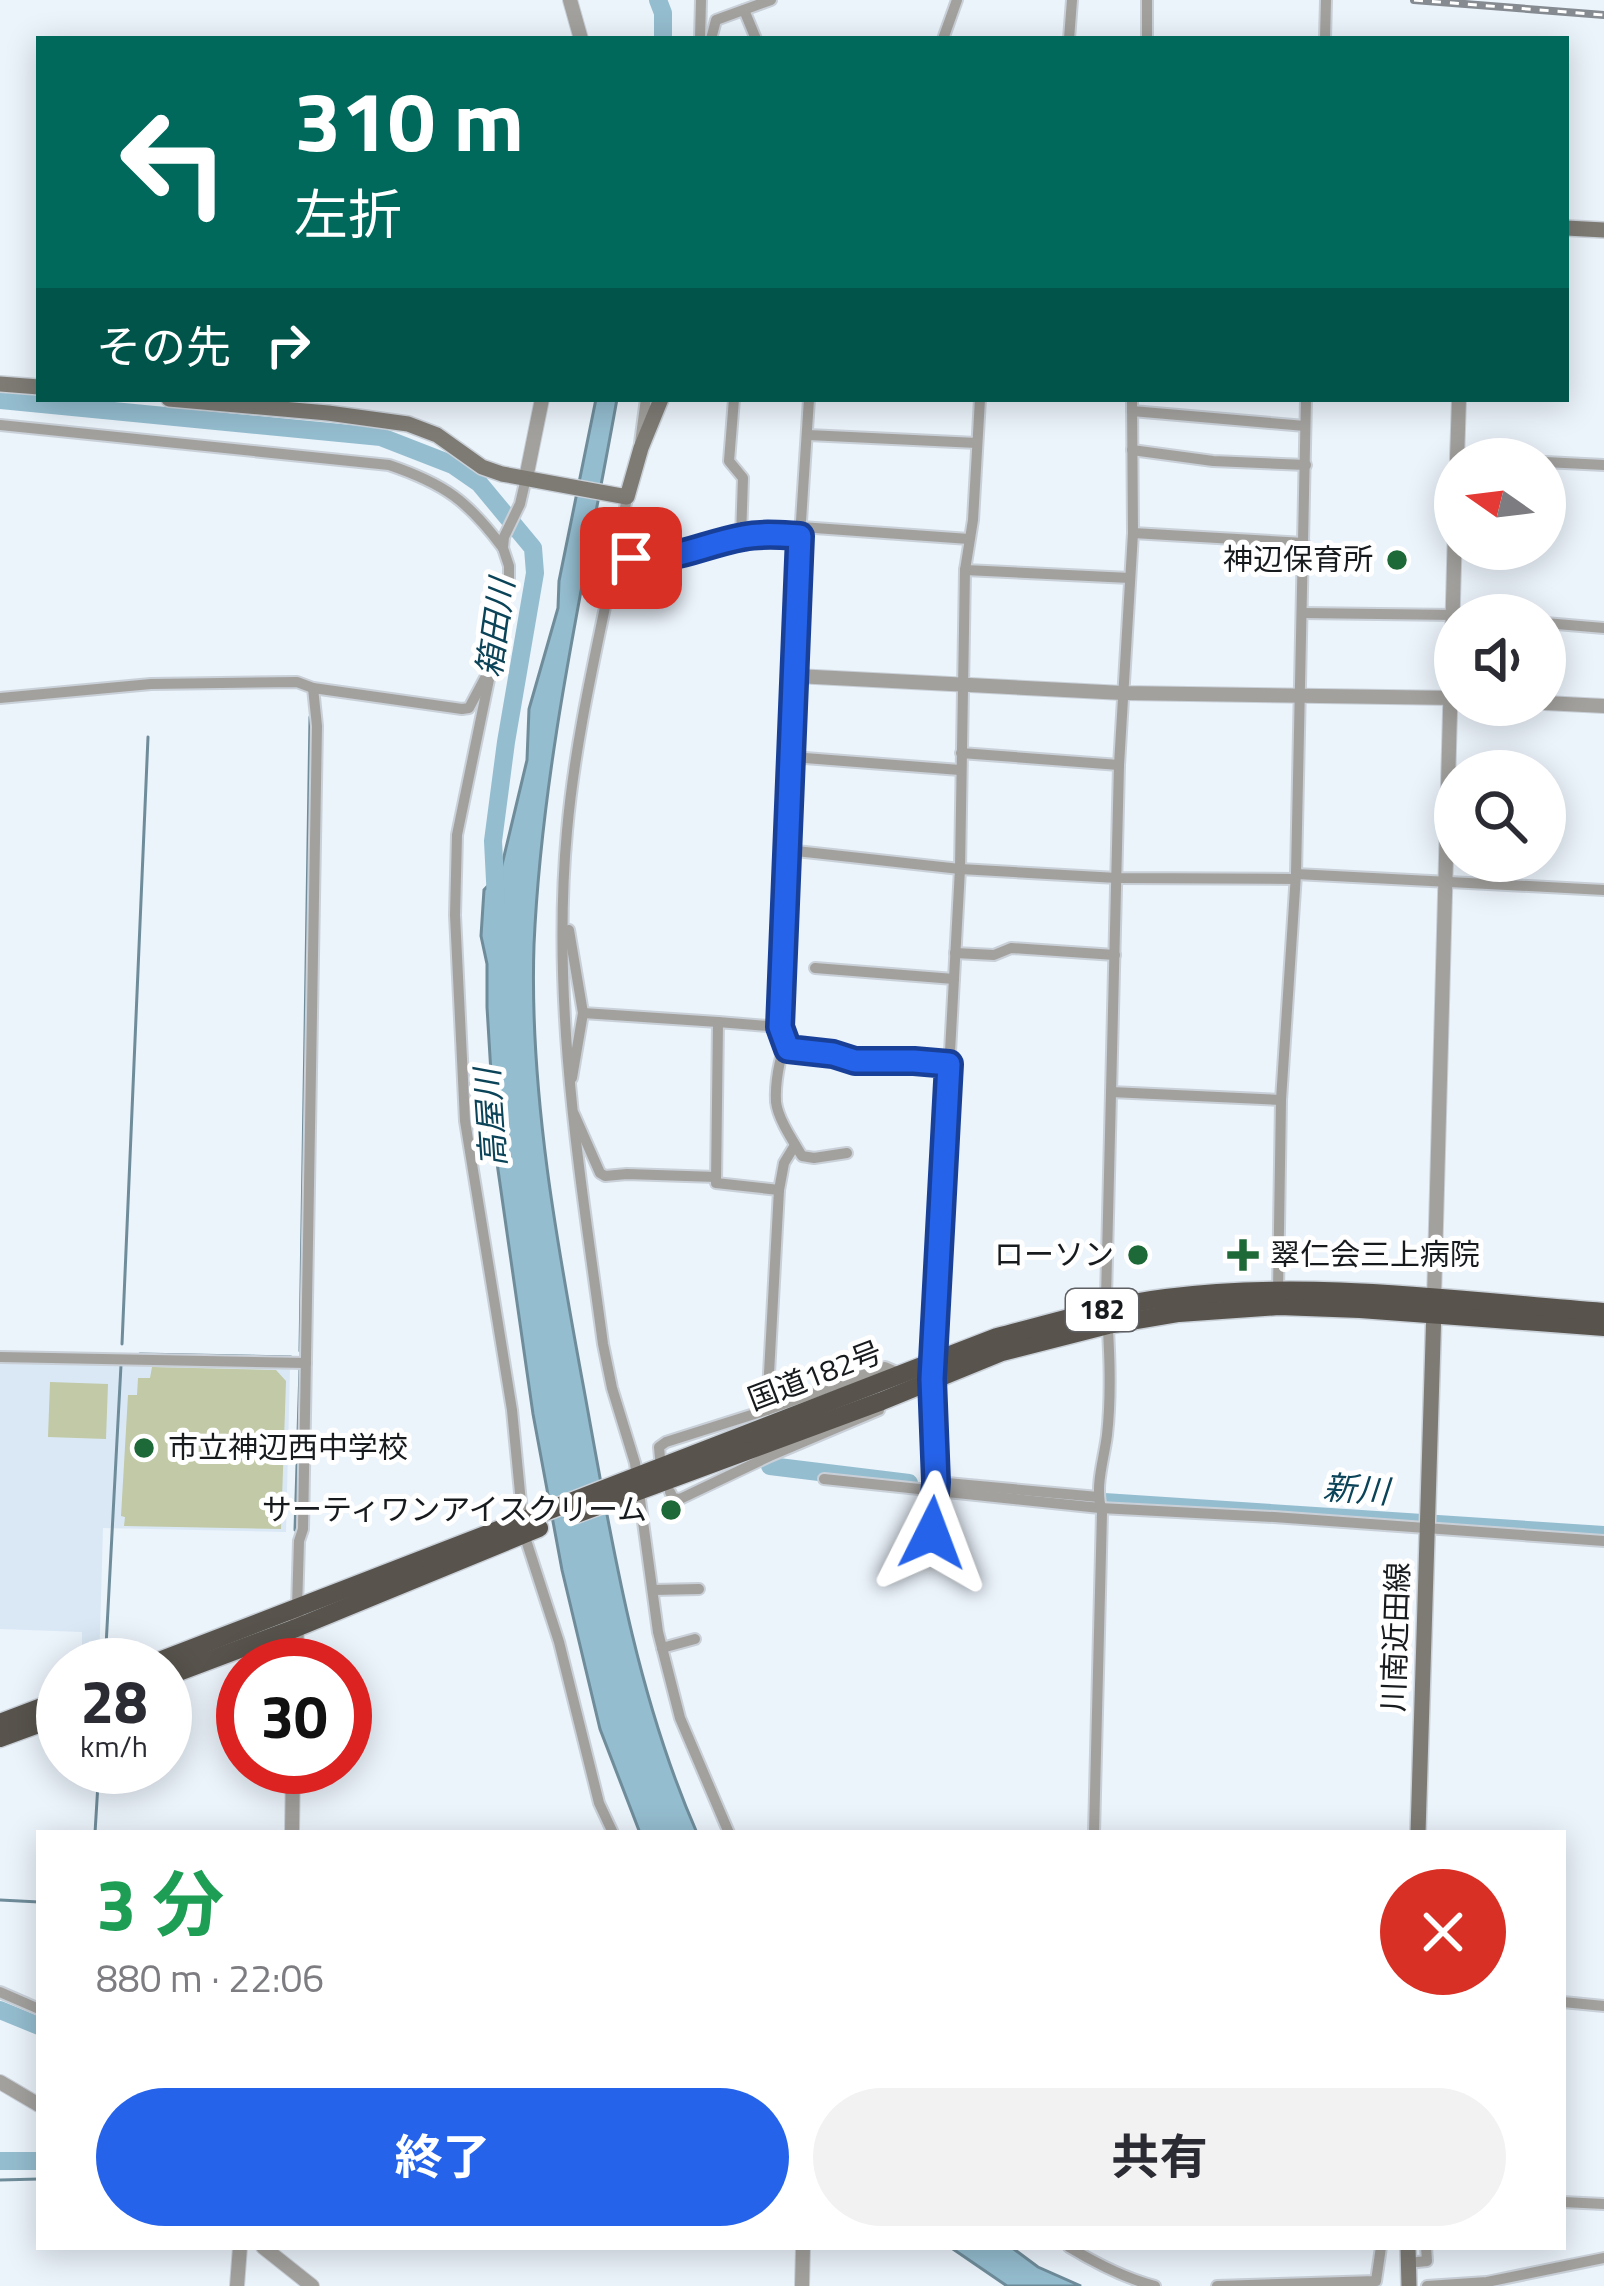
<!DOCTYPE html>
<html lang="ja">
<meta charset="utf-8">
<style>
:root{--surface:#fff;--page:#f2f2f3;--text:#2b2b33;--muted:#7c7c81;--accent:#2563eb}
body{margin:0;font-family:"Titillium Web","Noto Sans JP",sans-serif;background:var(--page);color:var(--text);height:100vh;display:flex;flex-direction:column;font-size:45px;white-space:nowrap}
*{box-sizing:border-box;margin:0}
p{font-size:39px;color:var(--muted)}
.icon{flex:none;width:66px;height:66px;fill:none;stroke:currentColor;stroke-width:2;stroke-linecap:round;stroke-linejoin:round}
.map{position:relative;flex:1;overflow:hidden}
.details{position:absolute;left:36px;top:1830px;width:1530px;height:420px;display:flex;flex-direction:column;background:var(--surface);border-radius:0px;box-shadow:0 6px 30px #0003}
.details>*{flex:none}
.guide{position:absolute;left:36px;top:36px;width:1533px;height:366px;border-radius:0px;box-shadow:0 6px 30px #0003;background:#00695c;color:#fff;overflow:hidden}
.needle{width:78px;rotate:284deg}
.fabs{position:absolute;left:1434px;top:438px;display:grid;gap:24px}
.fabs a{display:grid;place-items:center;width:132px;height:132px;border-radius:50%;background:var(--surface);box-shadow:0 6px 30px #0003;font-size:60px}
.speed{position:absolute;left:36px;top:1638px;display:flex;gap:24px;font-size:60px;font-weight:700;text-align:center}
.speed>*{display:grid;place-content:center;width:156px;height:156px;border-radius:50%;background:var(--surface);box-shadow:0 6px 30px #0003;line-height:1}
.speed small{font-size:30px;font-weight:400}
.speed .limit{border:18px solid #d22;background:#fff;color:#111}
.pin{position:absolute;display:grid;place-items:center;width:102px;height:102px;color:#fff;margin:-51px;border-radius:24px;box-shadow:0 6px 18px #0006}
.me{position:absolute;width:132px;margin:-66px;rotate:3deg;stroke-linejoin:round;filter:drop-shadow(0 0 9px #0008)}
.turn{display:flex;align-items:center;gap:42px;height:252px;padding:0 60px;font-size:54px}
.turn .icon{width:156px;height:156px;stroke-width:2.5}
.turn b{display:block;font-size:84px;line-height:102px}
.then{display:flex;align-items:center;height:114px;padding:0 60px;background:#0003;gap:24px;font-size:45px}
.round{display:grid;place-items:center;flex:none;width:126px;height:126px;border-radius:63px;background:var(--page)}
.headline{display:flex;align-items:center;justify-content:space-between;height:204px;padding:0 60px}
h1{font-size:72px;font-weight:700;line-height:90px;color:#1e9e55}
.button{display:flex;gap:24px;margin-top:auto;padding:24px 60px}
.button a{flex:1;height:138px;border-radius:72px;background:var(--accent);color:#fff;font-size:48px;font-weight:700;line-height:138px;text-align:center}
.button a+a{background:var(--page);color:var(--text)}
.map>svg:first-child{display:block}
.built{fill:#dae8f5}
.green{fill:#c1c9a6}
.water{fill:#94bdcf;stroke:#6f8c9a;stroke-width:3}
.lines{fill:none;stroke-linecap:round;stroke-linejoin:round}
.stream{stroke:#6f8c9a;stroke-width:3}
.river{stroke:#94bdcf;stroke-width:18}
.minor-casing{stroke:#c9d0d8;stroke-width:14}
.tertiary-casing{stroke:#c9d0d8;stroke-width:16}
.secondary-casing{stroke:#c9d0d8;stroke-width:18}
.trunk-casing{stroke:#c9d0d8;stroke-width:21}
.minor{stroke:#a3a19e;stroke-width:10}
.tertiary{stroke:#a3a19e;stroke-width:14}
.secondary{stroke:#7e7b75;stroke-width:15}
.trunk{stroke:#58544d;stroke-width:18}
.rail-casing{stroke:#858b91;stroke-width:8}
.rail{stroke:#fff;stroke-width:3;stroke-dasharray:9;stroke-linecap:butt}
.route-casing{stroke:#184099;stroke-width:30}
.route{stroke:#2563eb;stroke-width:21}
.poi-dot{fill:#1e6938;stroke:#fff;stroke-width:4.5}
.labels{text-anchor:middle;stroke-width:10;stroke-linejoin:round;paint-order:stroke}
.shield{fill:#fff;stroke:#5d5f62;stroke-width:3}
.shield-label{font-size:27px;font-weight:bold;fill:#181b1e}
.poi-label{font-size:30px;fill:#181b1e;stroke:#fff;text-anchor:end}
.street-label{font-size:30px;fill:#181b1e;stroke:#fff}
.water-label{font-size:33px;font-style:italic;fill:#0b4458;stroke:#fff}
</style>
<div class="map">
<svg width="1604" height="2286" viewBox="0 0 1604 2286">
<rect width="100%" height="100%" fill="#ebf3fb"/>
<!-- built -->
<polygon class="built" points="0,1362 290,1367 286,1532 103,1528 99,1665 82,1665 82,1632 0,1629"/>
<!-- green -->
<g class="green">
<polygon points="152,1367 276,1370 286,1381 281,1529 124,1526 125,1517 121,1516 128,1395 137,1395 138,1378 150,1378"/>
<polygon points="50,1382 108,1384 106,1439 48,1437"/>
</g>
<!-- water -->
<g class="water">
<path d="M 596,399 L 617,399 C 585,578 542,763 534,945 C 529,1094 558,1249 585,1395 C 612,1544 636,1694 697,1833 L 640,1833 L 600,1729 L 562,1570 L 533,1414 L 496,1156 L 487,1007 L 487,964 L 481,936 L 484,890 L 500,873 L 527,760 L 529,709 L 558,608 L 559,581 Z"/>
<polygon points="950,2247 1011,2247 1038,2267 1081,2286 1007,2286"/>
</g>
<g class="lines">
<!-- stream -->
<g class="stream">
<polyline points="122,1344 148,737"/>
<polyline points="300,1351 310,717"/>
<polyline points="140,1354 291,1357"/>
<polyline points="295,1530 300,1369"/>
<polyline points="105,1665 121,1365"/>
<polyline points="95,1833 99,1767"/>
<polyline points="0,1900 39,1902"/>
<polyline points="0,2180 39,2179"/>
</g>
<!-- river -->
<g class="river">
<polyline points="658,0 663,13 663,39"/>
<polyline points="0,400 381,437 453,465 479,483 533,548 535,573 506,742 493,841 496,900"/>
<polyline points="770,1461 770,1466 909,1483"/>
<polyline points="1104,1502 1604,1535"/>
<polyline points="0,2010 39,2026"/>
<polyline points="0,2161 39,2161"/>
</g>
<defs>
<g id="minor">
<polyline points="744,10 756,39"/>
<polyline points="700,39 701,0"/>
<polyline points="711,39 716,20 771,0"/>
<polyline points="943,39 957,0"/>
<polyline points="1069,39 1072,0"/>
<polyline points="1147,39 1147,0"/>
<polyline points="1325,39 1326,0"/>
<polyline points="734,399 729,461 743,478 741,537"/>
<polyline points="1132,411 1305,426"/>
<path d="M 0,425 L 389,465 C 445,484 468,501 503,548"/>
<polyline points="808,435 977,443"/>
<polyline points="640,443 646,399"/>
<polyline points="1132,450 1213,461 1306,465"/>
<polyline points="1545,462 1604,465"/>
<polyline points="526,478 520,504 504,537 503,548 509,566 509,582 457,835 455,915 465,1121 512,1410 524,1534 559,1642 599,1803 613,1833"/>
<path d="M 627,497 C 607,609 577,718 567,831 C 551,1004 580,1173 603,1344 L 612,1388 L 635,1463 L 658,1632 L 680,1718 L 729,1833"/>
<path d="M 625,524 L 631,558 C 676,561 702,545 743,537 C 762,533 781,535 800,536"/>
<polyline points="801,527 969,539"/>
<polyline points="1133,533 1304,543"/>
<polyline points="965,570 1130,578"/>
<polyline points="1302,613 1455,615"/>
<polyline points="1545,623 1604,628"/>
<polyline points="0,698 151,684 297,682 313,688 462,709 469,708 485,678"/>
<polyline points="961,753 1119,765"/>
<polyline points="792,757 960,770"/>
<polyline points="787,850 960,869 1117,878 1295,879"/>
<polyline points="1296,874 1604,890"/>
<polyline points="569,930 583,1013 572,1078"/>
<polyline points="955,953 994,955 1011,948 1115,955"/>
<polyline points="815,968 954,979"/>
<polyline points="583,1013 718,1022"/>
<polyline points="780,1027 788,1049 833,1054 855,1061 914,1061 949,1064"/>
<path d="M 786,1043 C 779,1059 775,1084 776,1102 C 778,1119 793,1141 802,1156 L 814,1158 L 847,1153"/>
<polyline points="1111,1092 1281,1100"/>
<polyline points="574,1114 600,1173 605,1176 627,1174 716,1177"/>
<polyline points="795,1145 784,1163 779,1190 716,1183 718,1022 780,1027 800,536 809,399"/>
<polyline points="1278,1291 1281,1100 1296,874 1306,399"/>
<polyline points="0,1357 306,1363"/>
<polyline points="933,1362 960,869 965,570 973,520 980,399"/>
<polyline points="767,1410 779,1190"/>
<polyline points="660,1458 659,1447 666,1442 767,1410 885,1367 899,1373"/>
<polyline points="824,1479 1100,1508 1274,1517 1604,1541"/>
<polyline points="936,1482 1098,1497"/>
<polyline points="670,1492 673,1498 680,1499 770,1456 879,1410"/>
<polyline points="933,1533 936,1482 933,1381"/>
<polyline points="653,1590 699,1589"/>
<polyline points="297,1608 299,1541 303,1529 317,726 313,688"/>
<polyline points="662,1648 695,1639"/>
<path d="M 1094,1833 L 1102,1512 C 1094,1487 1104,1460 1107,1435 C 1112,1390 1109,1342 1106,1298 L 1119,765 L 1133,533 L 1132,399"/>
<polyline points="0,1992 39,2009"/>
<polyline points="1563,2002 1604,2006"/>
<polyline points="1563,2202 1604,2204"/>
<path d="M 1069,2247 C 1097,2264 1124,2278 1155,2286"/>
<polyline points="1417,2262 1427,2261 1426,2247"/>
<polyline points="1217,2286 1376,2281 1381,2247"/>
<polyline points="1427,2286 1487,2282 1604,2258"/>
</g>
<g id="tertiary">
<polyline points="570,0 581,39"/>
<polyline points="1457,459 1459,399"/>
<polyline points="526,478 542,399"/>
<polyline points="796,676 1123,693 1455,698"/>
<polyline points="1545,703 1604,706"/>
<polyline points="1434,1299 1455,528"/>
<polyline points="296,1665 297,1619"/>
<polyline points="292,1833 293,1767"/>
<polyline points="0,2082 39,2105"/>
<polyline points="263,2247 312,2286"/>
<polyline points="237,2286 240,2247"/>
<polyline points="802,2286 803,2247"/>
</g>
<g id="secondary">
<polyline points="1566,228 1604,230"/>
<polyline points="0,384 39,387"/>
<polyline points="169,399 328,413 408,424 437,435 482,467 502,474 627,497 641,448 661,399"/>
<polyline points="1418,1833 1434,1308"/>
<polyline points="1408,2247 1409,2286"/>
</g>
<g id="trunk">
<polyline points="576,1514 882,1401 1002,1352 1108,1325 1179,1313 1279,1306 1360,1309 1604,1327"/>
<path d="M 149,1665 L 997,1337 C 1053,1323 1109,1305 1166,1298 C 1311,1279 1460,1301 1604,1312"/>
<polyline points="165,1677 296,1628 539,1528"/>
<polyline points="0,1723 63,1699"/>
<polyline points="0,1738 63,1715"/>
</g>
</defs>
<!-- minor casing -->
<use href="#minor" class="minor-casing"/>
<!-- tertiary casing -->
<use href="#tertiary" class="tertiary-casing"/>
<!-- secondary casing -->
<use href="#secondary" class="secondary-casing"/>
<!-- trunk casing -->
<use href="#trunk" class="trunk-casing"/>
<!-- minor -->
<use href="#minor" class="minor"/>
<!-- tertiary -->
<use href="#tertiary" class="tertiary"/>
<!-- secondary -->
<use href="#secondary" class="secondary"/>
<!-- trunk -->
<use href="#trunk" class="trunk"/>
<defs>
<polyline id="rail" points="1414,0 1604,15"/>
</defs>
<!-- rail casing -->
<use href="#rail" class="rail-casing"/>
<!-- rail -->
<use href="#rail" class="rail"/>
</g>
<g class="lines">
<defs>
<path id="route" d="M 631,558 C 678,561 700,545 743,537 C 762,533 781,535 800,536 L 780,1027 L 788,1049 L 833,1054 L 855,1061 L 914,1061 L 949,1064 L 932,1379 L 936,1482 L 932,1533"/>
</defs>
<!-- route casing -->
<use href="#route" class="route-casing"/>
<!-- route -->
<use href="#route" class="route"/>
</g>
<!-- markers -->
<g class="poi-dot">
<circle cx="1397" cy="560" r="12"/>
<circle cx="1138" cy="1255" r="12"/>
<path d="M1237 1237h12v12h12v12h-12v12h-12v-12h-12v-12h12z"/>
<circle cx="144" cy="1448" r="12"/>
<circle cx="671" cy="1510" r="12"/>
</g>
<g class="labels">
<!-- shield labels -->
<rect class="shield" x="1066" y="1289" width="72" height="42" rx="9"/>
<g class="shield-label">
<text x="1102" y="1319">182</text>
</g>
<!-- poi labels -->
<g class="poi-label">
<text x="1373" y="570">神辺保育所</text>
<text x="1114" y="1265">ローソン</text>
<text x="1270" y="1265" text-anchor="start">翠仁会三上病院</text>
<text x="168" y="1458" text-anchor="start">市立神辺西中学校</text>
<text x="647" y="1520">サーティワンアイスクリーム</text>
</g>
<!-- street labels -->
<g class="street-label">
<text transform="translate(815 1376) rotate(-21)" y="10">国道182号</text>
<text transform="translate(1396 1637) rotate(-88)" y="10">川南近田線</text>
</g>
<!-- water labels -->
<g class="water-label">
<text transform="translate(495 628) rotate(-82)" y="12">箱田川</text>
<text transform="translate(490 1118) rotate(-94)" y="12">高屋川</text>
<text transform="translate(1356 1489) rotate(4)" y="12">新川</text>
</g>
</g>
</svg>
<div class="fabs">
<a><svg class="needle" viewBox="-14 -14 28 28"><path d="M0-13l5 13h-10z" fill="#e53935"/><path d="M0 13l5-13h-10z" fill="#7c7c81"/></svg></a>
<a><svg class="icon" aria-label="sound" viewBox="0 0 24 24"><path d="M4 9h4l5-4v14l-5-4H4zM17 9q2 3 0 6"/></svg></a>
<a><svg class="icon" aria-label="search" viewBox="0 0 24 24"><circle cx="10" cy="10" r="6"/><path d="M15 15l6 6"/></svg></a>
</div>
<div class="speed"><div>28<small>km/h</small></div><div class="limit">30</div></div>
<div class="pin" style="left:631px;top:558px;background:#d93025"><svg class="icon" aria-label="arrive" viewBox="0 0 24 24"><path d="M6 21V4h12l-3 4 3 4H6"/></svg></div>
<svg class="me" style="left:932px;top:1533px" viewBox="-20 -20 40 40"><path d="M0-17L14 15 0 8-14 15z" fill="#2563eb" stroke="#fff" stroke-width="4"/></svg>
<div class="guide">
<div class="turn"><svg class="icon" aria-label="left" viewBox="0 0 24 24"><path d="M17 20v-9H6M10 6l-5 5 5 5"/></svg><div><b>310 m</b>左折</div></div>
<div class="then">その先<svg class="icon" aria-label="right" viewBox="0 0 24 24"><path d="M7 20v-9h11M14 6l5 5-5 5"/></svg></div>
</div>
<section class="details">
<div class="headline"><div><h1>3 分</h1><p>880 m · 22:06</p></div><a class="round" style="background:#d93025;color:#fff"><svg class="icon" aria-label="close" viewBox="0 0 24 24"><path d="M6 6l12 12M18 6L6 18"/></svg></a></div>
<div class="button"><a>終了</a><a>共有</a></div>
</section>
</div>
